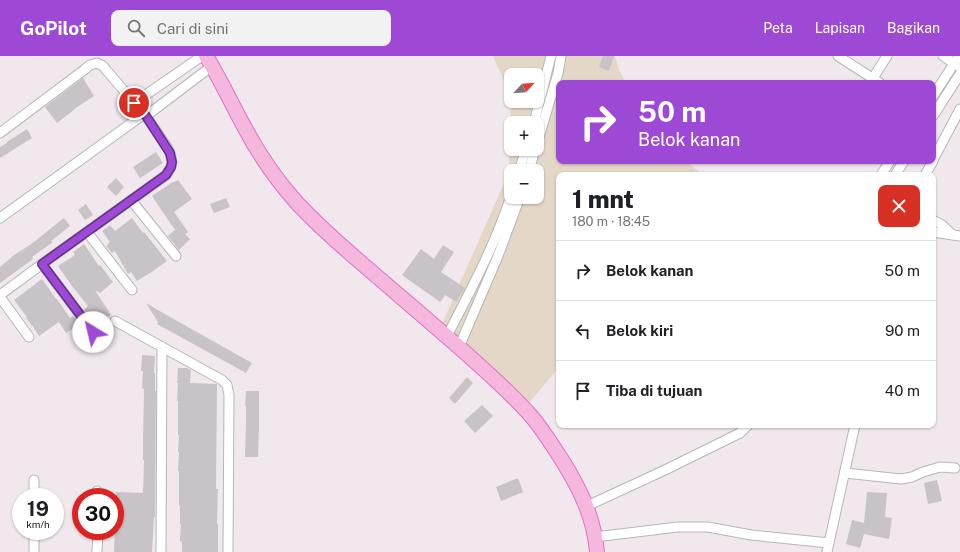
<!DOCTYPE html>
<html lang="id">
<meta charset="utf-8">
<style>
:root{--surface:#fff;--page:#f2f2f2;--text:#202124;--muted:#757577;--line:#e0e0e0;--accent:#9d49d5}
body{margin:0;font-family:"Public Sans",sans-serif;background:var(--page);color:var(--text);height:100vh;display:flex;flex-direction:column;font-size:15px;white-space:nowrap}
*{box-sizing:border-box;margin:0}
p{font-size:13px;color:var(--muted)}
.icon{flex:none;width:22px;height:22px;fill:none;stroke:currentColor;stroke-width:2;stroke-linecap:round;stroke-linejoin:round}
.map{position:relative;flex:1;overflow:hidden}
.details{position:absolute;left:556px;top:116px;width:380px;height:256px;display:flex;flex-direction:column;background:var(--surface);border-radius:8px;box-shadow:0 1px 3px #0004}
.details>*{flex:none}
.top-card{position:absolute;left:556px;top:24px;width:380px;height:84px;border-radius:8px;box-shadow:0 1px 3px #0004;background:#9d49d5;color:#fff;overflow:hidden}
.needle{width:26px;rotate:64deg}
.tools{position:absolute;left:504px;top:12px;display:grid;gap:8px}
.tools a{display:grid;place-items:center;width:40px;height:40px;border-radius:8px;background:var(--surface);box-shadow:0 1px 3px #0004;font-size:20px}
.speed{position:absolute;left:12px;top:432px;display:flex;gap:8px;font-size:20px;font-weight:700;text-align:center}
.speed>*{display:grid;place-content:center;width:52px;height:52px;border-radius:50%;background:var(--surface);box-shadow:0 1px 3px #0004;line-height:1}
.speed small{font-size:10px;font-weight:400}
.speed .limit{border:6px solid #d22;background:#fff;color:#111}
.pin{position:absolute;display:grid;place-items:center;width:34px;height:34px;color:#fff;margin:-17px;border:2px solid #fff;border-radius:50%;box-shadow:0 1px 4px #0007}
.me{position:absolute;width:44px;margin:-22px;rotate:324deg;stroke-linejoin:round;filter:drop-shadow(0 0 3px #0008)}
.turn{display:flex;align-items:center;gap:14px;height:84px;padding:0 16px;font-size:18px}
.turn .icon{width:52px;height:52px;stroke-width:2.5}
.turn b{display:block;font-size:28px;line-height:34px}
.round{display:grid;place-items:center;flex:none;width:42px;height:42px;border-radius:8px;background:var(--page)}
.head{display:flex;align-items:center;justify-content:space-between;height:68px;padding:0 16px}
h1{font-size:24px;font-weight:800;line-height:30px}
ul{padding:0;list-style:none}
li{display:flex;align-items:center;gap:12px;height:60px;padding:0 16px;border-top:1px solid var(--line)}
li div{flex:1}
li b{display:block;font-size:15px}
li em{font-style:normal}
header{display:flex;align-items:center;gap:24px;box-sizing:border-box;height:56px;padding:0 20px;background:var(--accent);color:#fff}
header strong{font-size:19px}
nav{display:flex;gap:22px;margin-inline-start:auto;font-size:14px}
.search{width:280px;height:36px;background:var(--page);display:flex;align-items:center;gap:10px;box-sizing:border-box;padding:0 14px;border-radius:8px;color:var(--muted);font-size:15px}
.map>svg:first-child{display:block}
.green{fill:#e4d7c8;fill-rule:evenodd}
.building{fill:#c8c3c7}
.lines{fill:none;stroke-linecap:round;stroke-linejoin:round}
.minor-casing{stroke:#b3b9b4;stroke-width:11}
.primary-casing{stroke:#e170c6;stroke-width:16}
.minor{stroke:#fff;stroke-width:9}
.primary{stroke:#f6b7df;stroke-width:14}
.route-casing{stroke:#662f8a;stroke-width:10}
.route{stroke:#9d49d5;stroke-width:7}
</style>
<header>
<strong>GoPilot</strong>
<div class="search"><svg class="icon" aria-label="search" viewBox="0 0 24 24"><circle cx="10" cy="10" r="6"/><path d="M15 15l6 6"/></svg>Cari di sini</div>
<nav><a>Peta</a><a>Lapisan</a><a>Bagikan</a></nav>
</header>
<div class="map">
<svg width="960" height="496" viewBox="0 0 960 496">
<rect width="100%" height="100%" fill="#f0e8ed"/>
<!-- green -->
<path class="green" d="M 493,0 L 615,0 L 619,14 L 626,27 L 559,27 L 559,105 L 686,105 L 703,119 L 559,119 L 559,311 L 525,352 L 437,279 L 509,116 L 511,45 L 537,45 L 537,19 L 511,19 L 511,40 ZM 511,67 L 537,67 L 537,93 L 511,93 ZM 511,115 L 537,115 L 537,141 L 511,141 Z"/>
<!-- building -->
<g class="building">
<polygon points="603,0 614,0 609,15 599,11"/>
<polygon points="83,22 94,40 74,53 75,53 57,67 45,51"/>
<polygon points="27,73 32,82 0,102 0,91 7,87 7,86"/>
<polygon points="156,96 163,107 140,122 133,111"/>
<polygon points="116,122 124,131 116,140 107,131"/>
<polygon points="178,124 192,143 174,156 188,176 185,178 190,183 179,194 168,180 175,174 152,140 173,126 174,126"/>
<polygon points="226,142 230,151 214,157 210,148"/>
<polygon points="86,148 93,159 85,164 78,154"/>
<polygon points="64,162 70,170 51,185 53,186 32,201 33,203 0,227 0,211 11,202 11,201 30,189"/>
<polygon points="132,162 143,177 144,176 167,205 150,217 137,225 131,216 128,218 115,195 112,197 106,190 110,186 102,175 110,169 115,175"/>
<polygon points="84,188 99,210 100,209 113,226 100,237 95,234 111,259 97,268 92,261 90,262 84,254 88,250 72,230 58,210 75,199 73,196"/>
<polygon points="443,189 454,196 441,216 465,232 456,246 445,239 440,246 402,219 421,193 434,203"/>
<polygon points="42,223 56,243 57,243 70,262 73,260 80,268 66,277 59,266 39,280 32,269 32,270 26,262 27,261 14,244"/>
<polygon points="146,247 163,257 252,307 246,317 157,268 158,266"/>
<polygon points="142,299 155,300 154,317 155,317 155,335 156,335 155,461 154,461 152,496 114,496 116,436 143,437 144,404 143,404 143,386 144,333 142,332 143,315 141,315"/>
<polygon points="178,312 187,312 191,314 190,327 217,328 216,433 218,433 217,468 218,468 218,496 182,496 182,486 180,485 181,468 180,468 180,450 179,450 179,415 178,415 179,396 178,396 179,379 178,379 178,345 177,345 178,327 177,327"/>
<polygon points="467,321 473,327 455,348 449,342"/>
<polygon points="246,335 259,335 259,369 258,401 245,401 246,367 246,350 245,350"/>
<polygon points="482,349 493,360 475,377 464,365"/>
<polygon points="518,422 523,436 501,445 496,431"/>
<polygon points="937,424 942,445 928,448 924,427"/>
<polygon points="867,436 887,437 885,461 892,462 889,483 864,478 860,492 846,488 852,464 864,467"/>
</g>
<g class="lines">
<defs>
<g id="minor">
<polyline points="838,0 880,27"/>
<polyline points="943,0 960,11"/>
<polyline points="873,22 887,0"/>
<polyline points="933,40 959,0"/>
<polyline points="134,47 202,0"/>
<polyline points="146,60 212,10"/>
<polyline points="933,60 960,18"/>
<polyline points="534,67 551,0"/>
<polyline points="0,77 84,14 90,9 97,7 103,10 107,15 138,51 146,60 167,91 170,97 172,106 171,111 166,119 42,208 0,239"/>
<polyline points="537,88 558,17 561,0"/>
<polyline points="933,104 960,53"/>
<polyline points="519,115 526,93"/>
<polyline points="529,115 535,93"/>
<polyline points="881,119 890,105"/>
<polyline points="895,119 904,105"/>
<polyline points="925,119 933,105"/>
<polyline points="131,144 176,200"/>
<polyline points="0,162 144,58"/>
<polyline points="933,164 942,169 953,179"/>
<polyline points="87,176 132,234"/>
<polyline points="933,176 960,180"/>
<polyline points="42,208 93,276"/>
<polyline points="0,241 29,281"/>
<polyline points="115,265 222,324 227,329 229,339 228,496"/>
<path d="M 447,280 C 471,234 495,189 511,140"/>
<polyline points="459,291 498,200 520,141"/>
<polyline points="845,417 901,423 912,421 923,416 940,411 955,412"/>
<polyline points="34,424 34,441"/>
<polyline points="97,435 97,441"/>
<polyline points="587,450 665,414 740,377 748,369"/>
<polyline points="34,475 34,496"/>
<polyline points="595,481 678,471 708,471 751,479 829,487"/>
<polyline points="97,496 98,475"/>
<polyline points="161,496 162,291"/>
<polyline points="827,496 855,369"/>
</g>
<path id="primary" d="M 206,0 C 221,24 232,49 246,74 C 260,100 278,126 298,148 C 317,168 338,187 359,205 C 396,237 433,268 469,300 C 491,320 513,339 532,361 C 543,374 552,389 562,404 C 580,433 594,461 597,496"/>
</defs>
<!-- minor casing -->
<use href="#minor" class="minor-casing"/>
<!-- primary casing -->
<use href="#primary" class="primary-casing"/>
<!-- minor -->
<use href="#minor" class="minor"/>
<!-- primary -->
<use href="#primary" class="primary"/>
</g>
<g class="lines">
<defs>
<polyline id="route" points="93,276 42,208 166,119 171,111 172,106 170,97 146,60 134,47"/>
</defs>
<!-- route casing -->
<use href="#route" class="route-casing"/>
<!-- route -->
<use href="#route" class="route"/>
</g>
</svg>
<div class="tools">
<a><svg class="needle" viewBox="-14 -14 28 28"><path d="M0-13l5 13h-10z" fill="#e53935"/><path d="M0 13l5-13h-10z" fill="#757577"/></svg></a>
<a>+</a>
<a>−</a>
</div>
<div class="speed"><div>19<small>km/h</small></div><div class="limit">30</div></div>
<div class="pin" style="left:134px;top:47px;background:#d93025"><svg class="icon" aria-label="arrive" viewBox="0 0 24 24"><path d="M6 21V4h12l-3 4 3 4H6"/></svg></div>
<svg class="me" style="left:93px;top:276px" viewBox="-20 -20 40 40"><circle r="19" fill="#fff"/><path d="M0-13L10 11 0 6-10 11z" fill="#9d49d5"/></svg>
<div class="top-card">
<div class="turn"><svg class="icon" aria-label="right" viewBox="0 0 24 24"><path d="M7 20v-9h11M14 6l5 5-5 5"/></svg><div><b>50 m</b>Belok kanan</div></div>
</div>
<section class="details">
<div class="head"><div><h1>1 mnt</h1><p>180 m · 18:45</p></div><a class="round" style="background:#d93025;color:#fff"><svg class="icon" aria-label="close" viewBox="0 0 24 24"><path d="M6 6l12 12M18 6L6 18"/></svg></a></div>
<ul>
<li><svg class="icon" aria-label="right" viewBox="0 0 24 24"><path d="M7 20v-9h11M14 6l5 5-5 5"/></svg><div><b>Belok kanan</b></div><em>50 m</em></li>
<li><svg class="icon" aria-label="left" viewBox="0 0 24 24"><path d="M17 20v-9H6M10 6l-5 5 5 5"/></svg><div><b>Belok kiri</b></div><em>90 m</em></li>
<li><svg class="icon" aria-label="arrive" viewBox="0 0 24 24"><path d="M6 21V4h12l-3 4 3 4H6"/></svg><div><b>Tiba di tujuan</b></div><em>40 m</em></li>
</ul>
</section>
</div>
